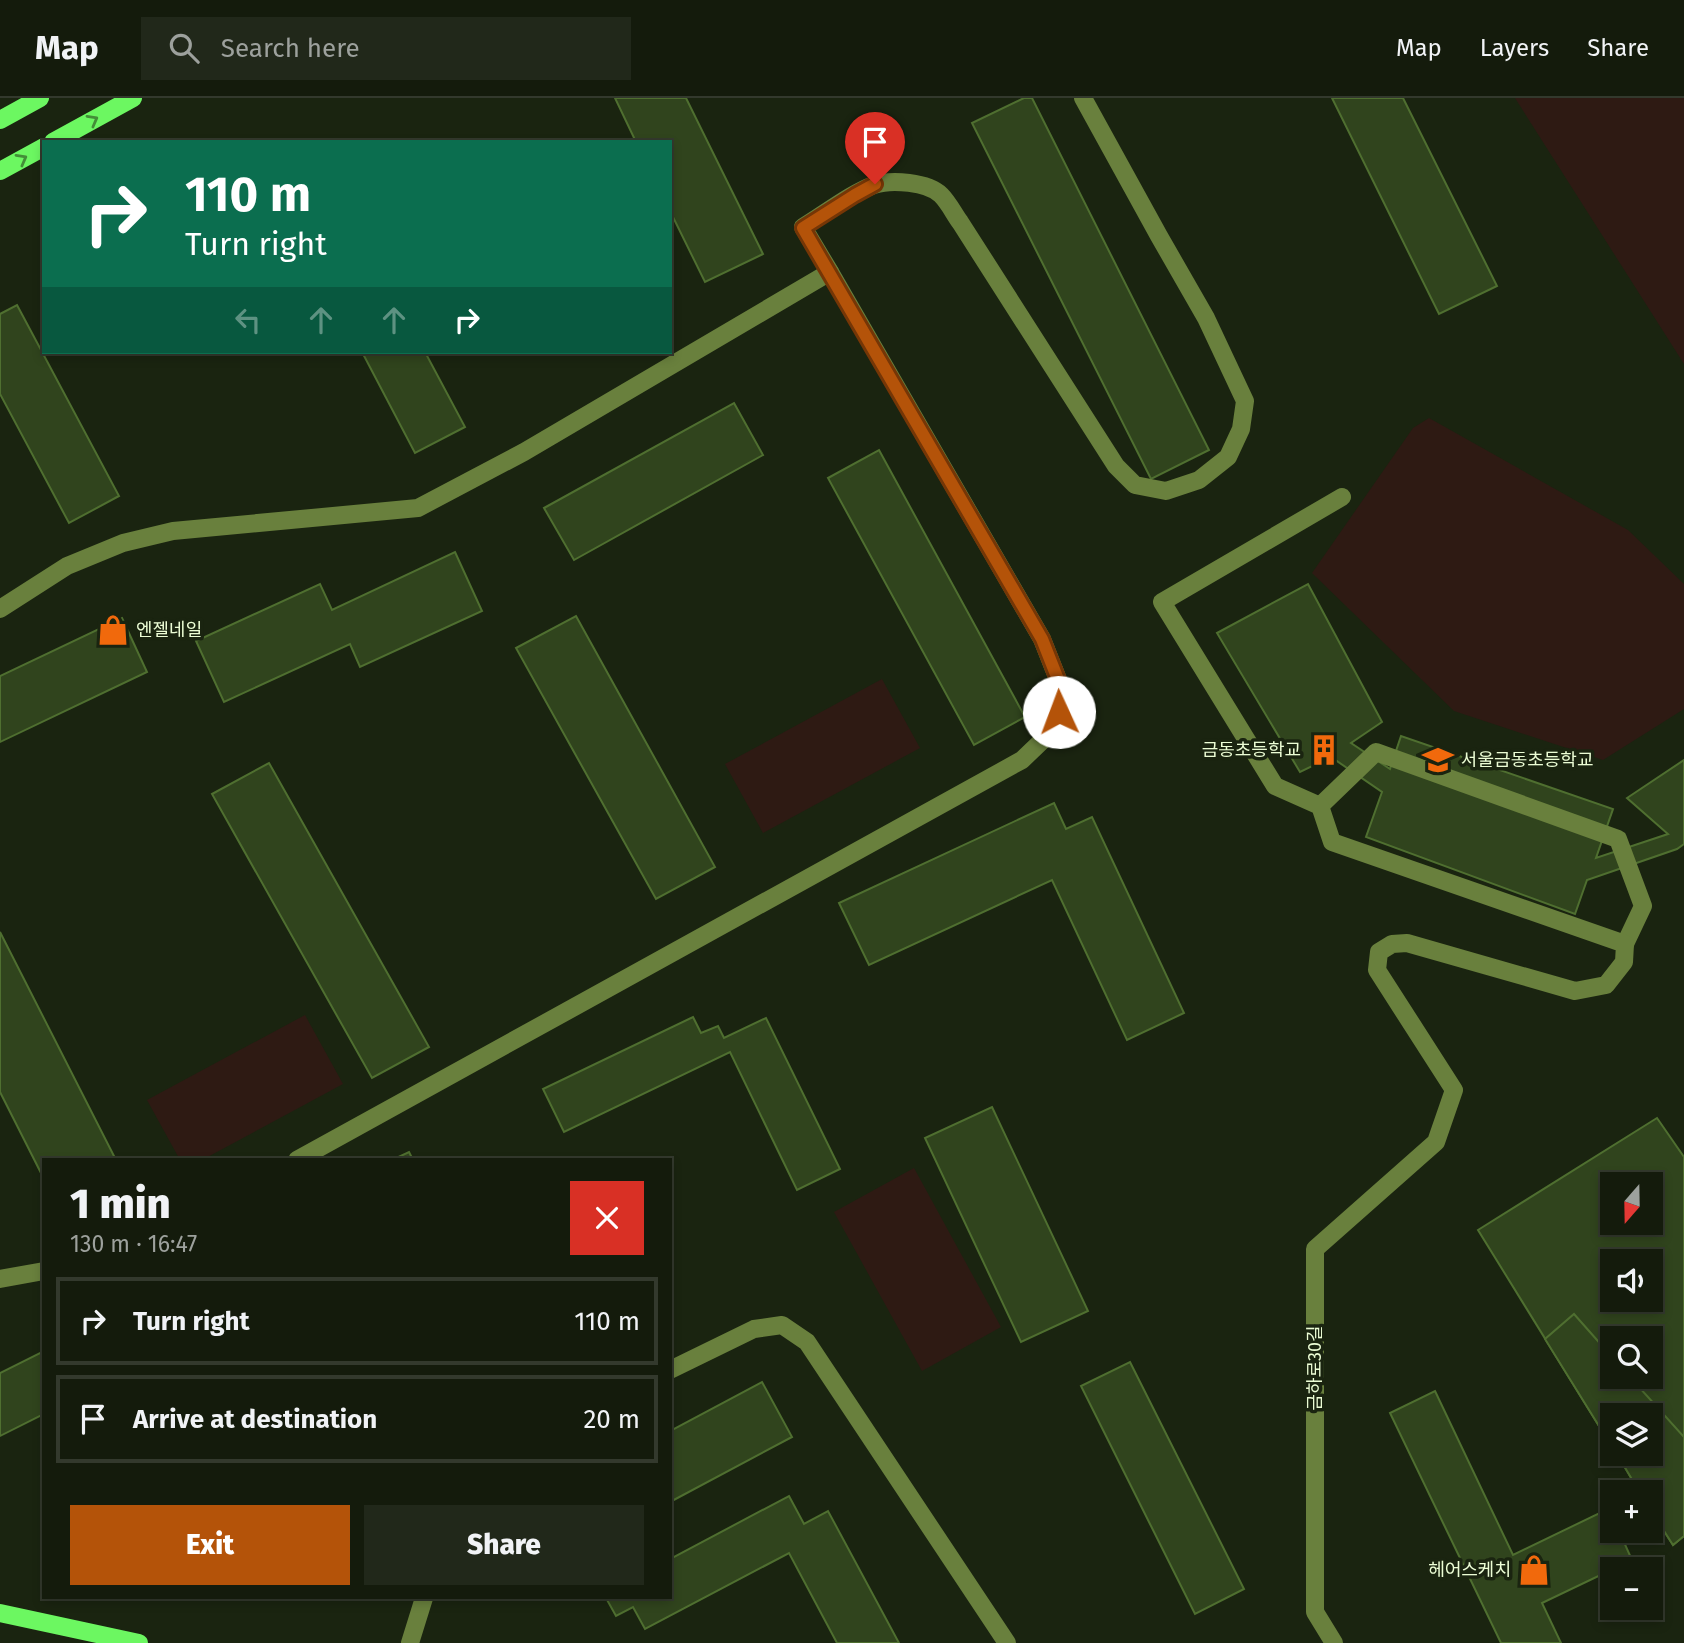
<!DOCTYPE html>
<meta charset="utf-8">
<style>
:root{--surface:#141b0c;--page:#21281a;--text:#f1f3f6;--muted:#9da19d;--line:#33392d;--accent:#b45309}
body{margin:0;font-family:"Fira Sans","Noto Sans KR",sans-serif;background:var(--page);color:var(--text);height:100vh;display:flex;flex-direction:column;font-size:26px;white-space:nowrap}
*{box-sizing:border-box;margin:0}
p{font-size:23px;color:var(--muted)}
.icon{flex:none;width:38px;height:38px;fill:none;stroke:currentColor;stroke-width:2;stroke-linecap:round;stroke-linejoin:round}
.map{position:relative;flex:1;overflow:hidden}
.sheet{position:absolute;left:42px;top:1060px;width:630px;height:441px;display:flex;flex-direction:column;background:var(--surface);border-radius:0px;box-shadow:0 4px 10px #0003,0 0 0 2px var(--line)}
.sheet>*{flex:none}
.top-card{position:absolute;left:42px;top:42px;width:630px;height:214px;border-radius:0px;box-shadow:0 4px 10px #0003,0 0 0 2px var(--line);background:#0b6e4f;color:#fff;overflow:hidden}
.needle{width:46px;rotate:200deg}
.tools{position:absolute;left:1600px;top:1074px;display:grid;gap:14px}
.tools a{display:grid;place-items:center;width:63px;height:63px;border-radius:0px;background:var(--surface);box-shadow:0 4px 10px #0003,0 0 0 2px var(--line);font-size:35px}
.pin{position:absolute;display:grid;place-items:center;width:60px;height:60px;color:#fff;margin:-72px -30px;border-radius:50% 50% 50% 0;rotate:-45deg;box-shadow:0 0 7px #0007}
.pin .icon{rotate:45deg}
.me{position:absolute;width:77px;margin:-38px;rotate:358deg;stroke-linejoin:round;filter:drop-shadow(0 0 5px #0008)}
.turn{display:flex;align-items:center;gap:24px;height:147px;padding:0 28px;font-size:32px}
.turn .icon{width:91px;height:91px;stroke-width:2.5}
.turn b{display:block;font-size:49px;line-height:60px}
.lanes{display:flex;align-items:center;height:66px;padding:0 28px;background:#0003;justify-content:center;gap:35px;direction:ltr}
.lanes .off{opacity:.35}
.round{display:grid;place-items:center;flex:none;width:74px;height:74px;border-radius:0px;background:var(--page)}
.summary{display:flex;align-items:center;justify-content:space-between;height:119px;padding:0 28px}
h1{font-size:42px;font-weight:800;line-height:52px}
.action{display:flex;gap:14px;margin-top:auto;padding:14px 28px}
.action a{flex:1;height:80px;border-radius:0px;background:var(--accent);color:#fff;font-size:28px;font-weight:800;line-height:80px;text-align:center}
.action a+a{background:var(--page);color:var(--text)}
ul{padding:0;list-style:none}
li{display:flex;align-items:center;gap:21px;height:88px;margin:0 14px 10px;padding:0 14px;border:4px solid var(--line);border-radius:0px}
li div{flex:1}
li b{display:block;font-size:26px}
li em{font-style:normal}
header{display:flex;align-items:center;gap:42px;box-sizing:border-box;height:98px;padding:0 35px;background:var(--surface);border-bottom:2px solid var(--line)}
header strong{font-size:33px}
nav{display:flex;gap:38px;margin-inline-start:auto;font-size:24px}
.search{width:490px;height:63px;background:var(--page);display:flex;align-items:center;gap:18px;box-sizing:border-box;padding:0 24px;border-radius:0px;color:var(--muted);font-size:26px}
.map>svg:first-child{display:block}
.green{fill:#2e1a13}
.building{fill:#30441d;stroke:#4f6f30;stroke-width:2;fill-rule:evenodd}
.lines{fill:none;stroke-linecap:round;stroke-linejoin:round}
.minor{stroke:#69803d;stroke-width:18}
.major{stroke:#6cf761;stroke-width:18}
.oneway{stroke:#438e38}
.route-casing{stroke:#753606;stroke-width:18}
.route{stroke:#b45309;stroke-width:12}
.labels{text-anchor:middle;stroke-width:7;stroke-linejoin:round;paint-order:stroke}
.poi-label{font-size:18px;fill:#ecfdd5;stroke:#1a2410;text-anchor:start}
.street-label{font-size:18px;fill:#ecfdd5;stroke:#1a2410}
</style>
<header>
<strong>Map</strong>
<div class="search"><svg class="icon" aria-label="search" viewBox="0 0 24 24"><circle cx="10" cy="10" r="6"/><path d="M15 15l6 6"/></svg>Search here</div>
<nav><a>Map</a><a>Layers</a><a>Share</a></nav>
</header>
<div class="map">
<svg width="1684" height="1545" viewBox="0 0 1684 1545">
<rect width="100%" height="100%" fill="#1a2410"/>
<!-- green -->
<g class="green">
<polygon points="1515,0 1684,0 1684,266"/>
<polygon points="1429,320 1628,432 1684,486 1684,611 1603,662 1454,613 1312,475 1413,330"/>
<polygon points="882,581 920,650 763,735 725,666"/>
<polygon points="305,917 343,986 202,1062 180,1062 147,1002"/>
<polygon points="914,1070 1001,1229 922,1273 834,1114"/>
</g>
<!-- building -->
<g class="building">
<polygon points="615,0 686,0 763,156 705,184 670,113 670,44 636,44"/>
<polygon points="1024,0 1032,0 1209,352 1151,381 972,25"/>
<polygon points="1332,0 1403,0 1497,188 1439,216"/>
<polygon points="17,207 119,398 69,425 0,296 0,216"/>
<polygon points="362,254 425,254 465,329 415,355"/>
<polygon points="734,305 763,357 574,462 544,410"/>
<polygon points="879,352 1025,619 974,647 828,380"/>
<polygon points="455,454 482,513 360,569 350,546 224,604 196,543 320,486 332,512"/>
<polygon points="1308,486 1382,624 1351,645 1390,671 1401,638 1613,711 1596,760 1668,736 1627,700 1684,662 1684,746 1677,751 1587,782 1575,816 1366,739 1382,694 1331,659 1300,674 1217,535"/>
<polygon points="576,518 715,769 656,801 516,550"/>
<polygon points="122,520 147,574 0,644 0,578"/>
<polygon points="269,665 429,949 372,980 212,696"/>
<polygon points="1054,705 1066,731 1092,719 1184,915 1127,942 1052,782 869,867 839,805"/>
<polygon points="0,834 116,1062 44,1062 44,1081 0,994"/>
<polygon points="693,919 701,935 718,928 724,940 766,920 840,1071 797,1092 730,954 564,1034 543,991"/>
<polygon points="992,1009 1088,1213 1021,1244 925,1040"/>
<path d="M 1657,1020 L 1684,1059 L 1684,1438 L 1673,1447 L 1650,1411 L 1650,1395 L 1640,1395 L 1617,1356 L 1650,1356 L 1650,1318 L 1612,1318 L 1612,1349 L 1478,1132 ZM 1612,1087 L 1650,1087 L 1650,1125 L 1612,1125 ZM 1612,1164 L 1650,1164 L 1650,1202 L 1612,1202 ZM 1612,1241 L 1650,1241 L 1650,1279 L 1612,1279 Z"/>
<polygon points="409,1054 413,1062 392,1062"/>
<polygon points="1574,1216 1612,1259 1612,1279 1630,1279 1684,1339 1684,1438 1673,1447 1650,1411 1650,1395 1640,1395 1617,1356 1650,1356 1650,1318 1612,1318 1612,1349 1545,1241"/>
<polygon points="44,1253 44,1316 0,1338 0,1275"/>
<polygon points="1130,1264 1244,1491 1195,1516 1081,1288"/>
<polygon points="762,1284 792,1339 670,1404 670,1333"/>
<polygon points="1435,1293 1513,1457 1608,1411 1612,1418 1612,1433 1619,1433 1632,1462 1542,1505 1561,1545 1501,1545 1390,1315"/>
<polygon points="789,1398 804,1426 828,1413 899,1545 837,1545 789,1455 645,1531 633,1509 616,1518 606,1500 670,1500 670,1461"/>
</g>
<g class="lines">
<!-- minor -->
<g class="minor">
<path d="M 830,174 L 803,129 C 823,117 853,94 874,87 C 891,81 928,84 941,97 C 949,105 954,116 960,124 L 1116,368 L 1135,387 L 1166,393 L 1199,382 L 1228,359 L 1241,331 L 1245,303 L 1206,220 L 1159,138 L 1083,0"/>
<polyline points="0,511 67,468 123,445 173,433 418,410 524,354 830,174 1042,541 1059,584 1059,614 1047,638 1022,662 297,1062"/>
<polyline points="1320,708 1376,654 1618,741 1643,808 1625,846"/>
<polyline points="0,1181 44,1173"/>
<polyline points="670,1272 754,1231 782,1227 807,1244 1007,1545"/>
<polyline points="410,1545 424,1500"/>
<polyline points="1334,1545 1315,1514 1315,1151 1436,1044 1454,992 1377,872 1379,854 1392,846 1407,845 1575,893 1606,887 1624,864 1625,846 1332,744 1320,708 1275,688 1162,504 1342,399"/>
</g>
<!-- major -->
<g class="major">
<polyline points="0,22 40,0"/>
<polyline points="53,44 133,0"/>
<polyline points="0,73 44,49"/>
<polyline points="0,1515 139,1545"/>
</g>
</g>
<!-- one-way arrows -->
<defs><path id="oneway-chevron" d="M-2-3.5L2.5 0L-2 3.5" fill="none" stroke-width="1.6" stroke-linecap="round" stroke-linejoin="round" transform="scale(1.75)"/></defs>
<g class="oneway">
<use href="#oneway-chevron" transform="translate(93 22) rotate(-29)"/>
<use href="#oneway-chevron" transform="translate(22 61) rotate(-29)"/>
</g>
<g class="lines">
<defs>
<polyline id="route" points="875,86 855,97 803,130 1042,541 1059,584 1059,614"/>
</defs>
<!-- route casing -->
<use href="#route" class="route-casing"/>
<!-- route -->
<use href="#route" class="route"/>
</g>
<!-- icons -->
<defs>
<symbol id="shop-bare" viewBox="-9 -9 18 18"><path d="M-5-2.5h2.3a2.7 3.5 0 0 1 5.4 0H5L5.5 6h-11ZM-1.5-2.5h3a1.5 2.3 0 0 0-3 0Z" fill="#f1690c" stroke="#1a2410" stroke-width="2.5" paint-order="stroke"/></symbol>
<symbol id="building-bare" viewBox="-9 -9 18 18"><path d="M-4-6H4V6H1V3H-1V6H-4ZM-2.5-4.3h1.7v1.8h-1.7ZM.8-4.3h1.7v1.8H.8ZM-2.5-1h1.7V.8h-1.7ZM.8-1h1.7V.8H.8Z" fill="#f1690c" stroke="#1a2410" stroke-width="2.5" paint-order="stroke"/></symbol>
<symbol id="school-bare" viewBox="-9 -9 18 18"><path d="M0-5L7-2L0 1L-7-2ZM-4 1L0 2.5L4 1V4Q0 6-4 4Z" fill="#f1690c" stroke="#1a2410" stroke-width="2.5" paint-order="stroke"/></symbol>
</defs>
<g fill-rule="evenodd">
<use href="#shop-bare" x="91" y="510" width="44" height="44"/>
<use href="#building-bare" x="1302" y="630" width="44" height="44"/>
<use href="#school-bare" x="1416" y="640" width="44" height="44"/>
<use href="#shop-bare" x="1512" y="1450" width="44" height="44"/>
</g>
<g class="labels">
<!-- poi labels -->
<g class="poi-label">
<text x="136" y="538">엔젤네일</text>
<text x="1301" y="658" text-anchor="end">금동초등학교</text>
<text x="1461" y="668">서울금동초등학교</text>
<text x="1511" y="1478" text-anchor="end">헤어스케치</text>
</g>
<!-- street labels -->
<g class="street-label">
<text transform="translate(1315 1270) rotate(-90)" y="6">금하로30길</text>
</g>
</g>
</svg>
<div class="tools">
<a><svg class="needle" viewBox="-14 -14 28 28"><path d="M0-13l5 13h-10z" fill="#e53935"/><path d="M0 13l5-13h-10z" fill="#9da19d"/></svg></a>
<a><svg class="icon" aria-label="sound" viewBox="0 0 24 24"><path d="M4 9h4l5-4v14l-5-4H4zM17 9q2 3 0 6"/></svg></a>
<a><svg class="icon" aria-label="search" viewBox="0 0 24 24"><circle cx="10" cy="10" r="6"/><path d="M15 15l6 6"/></svg></a>
<a><svg class="icon" aria-label="layers" viewBox="0 0 24 24"><path d="M12 4l9 5-9 5-9-5zM3 14l9 5 9-5"/></svg></a>
<a>+</a>
<a>−</a>
</div>
<div class="pin" style="left:875px;top:86px;background:#d93025"><svg class="icon" aria-label="arrive" viewBox="0 0 24 24"><path d="M6 21V4h12l-3 4 3 4H6"/></svg></div>
<svg class="me" style="left:1059px;top:614px" viewBox="-20 -20 40 40"><circle r="19" fill="#fff"/><path d="M0-13L10 11 0 6-10 11z" fill="#b45309"/></svg>
<div class="top-card">
<div class="turn"><svg class="icon" aria-label="right" viewBox="0 0 24 24"><path d="M7 20v-9h11M14 6l5 5-5 5"/></svg><div><b>110 m</b>Turn right</div></div>
<div class="lanes"><svg class="icon off" aria-label="left" viewBox="0 0 24 24"><path d="M17 20v-9H6M10 6l-5 5 5 5"/></svg><svg class="icon off" aria-label="ahead" viewBox="0 0 24 24"><path d="M12 20V5M6 11l6-6 6 6"/></svg><svg class="icon off" aria-label="ahead" viewBox="0 0 24 24"><path d="M12 20V5M6 11l6-6 6 6"/></svg><svg class="icon" aria-label="right" viewBox="0 0 24 24"><path d="M7 20v-9h11M14 6l5 5-5 5"/></svg></div>
</div>
<section class="sheet">
<div class="summary"><div><h1>1 min</h1><p>130 m · 16:47</p></div><a class="round" style="background:#d93025;color:#fff"><svg class="icon" aria-label="close" viewBox="0 0 24 24"><path d="M6 6l12 12M18 6L6 18"/></svg></a></div>
<ul>
<li><svg class="icon" aria-label="right" viewBox="0 0 24 24"><path d="M7 20v-9h11M14 6l5 5-5 5"/></svg><div><b>Turn right</b></div><em>110 m</em></li>
<li><svg class="icon" aria-label="arrive" viewBox="0 0 24 24"><path d="M6 21V4h12l-3 4 3 4H6"/></svg><div><b>Arrive at destination</b></div><em>20 m</em></li>
</ul>
<div class="action"><a>Exit</a><a>Share</a></div>
</section>
</div>
